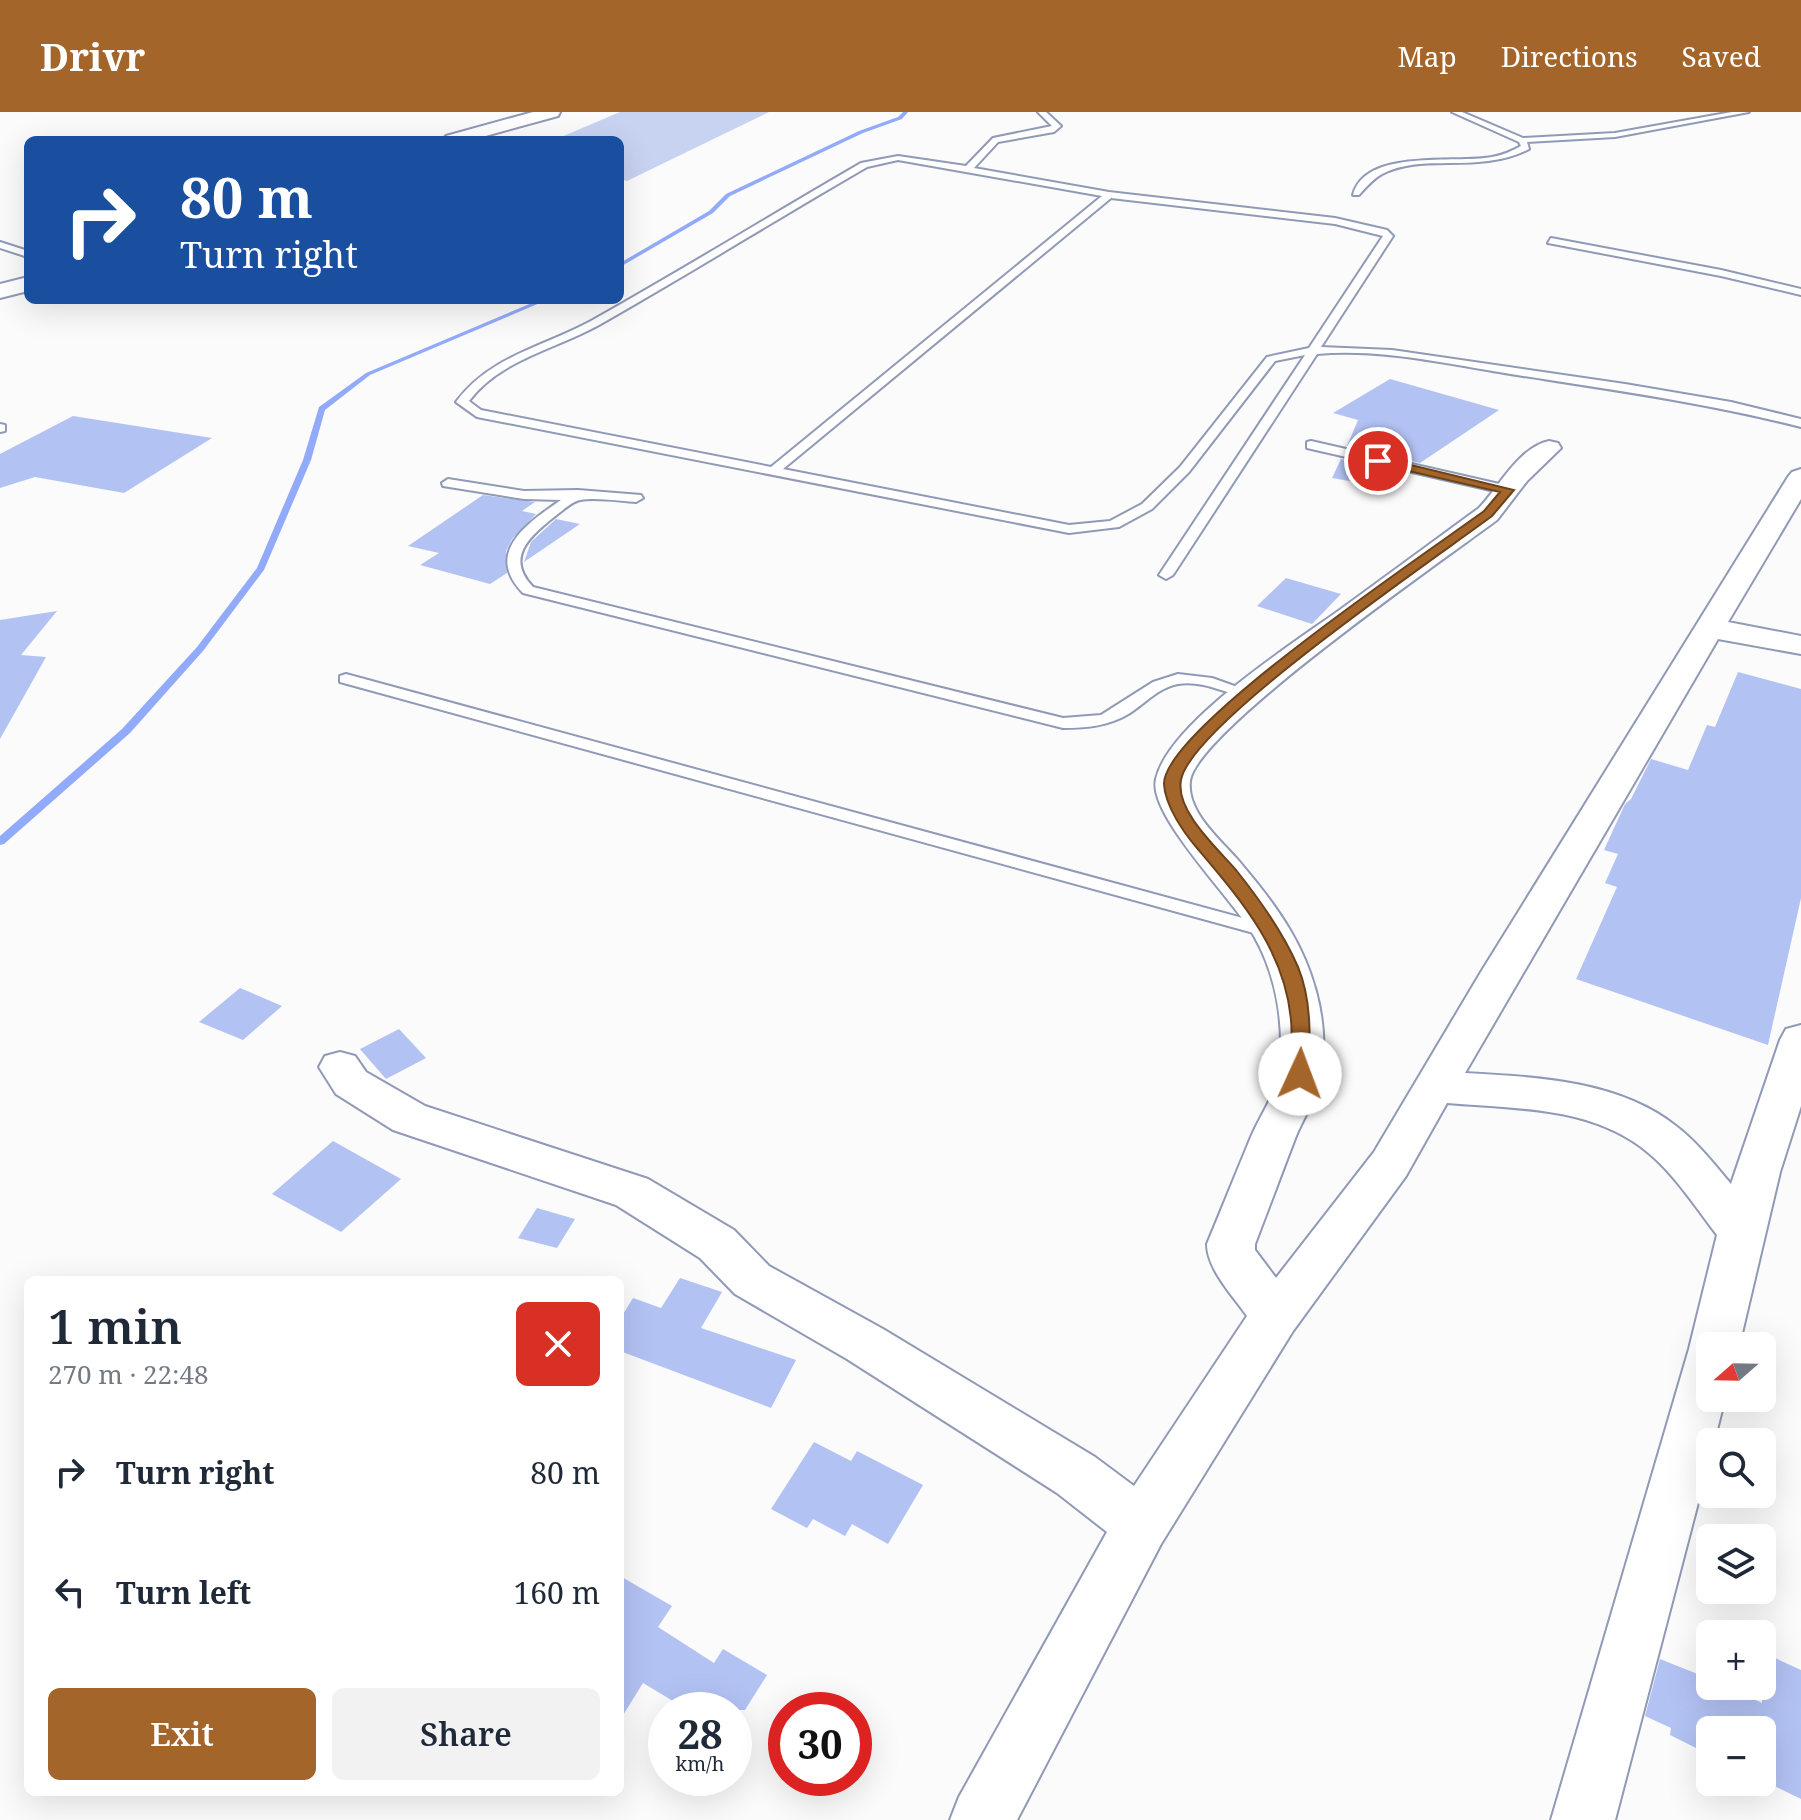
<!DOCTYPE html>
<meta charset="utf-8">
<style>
:root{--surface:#fff;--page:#f2f2f3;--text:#1f2937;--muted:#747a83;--accent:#a4652b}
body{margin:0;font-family:"Noto Serif",serif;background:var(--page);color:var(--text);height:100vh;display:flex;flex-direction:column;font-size:30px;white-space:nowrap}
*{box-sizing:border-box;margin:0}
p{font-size:26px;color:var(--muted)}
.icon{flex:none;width:44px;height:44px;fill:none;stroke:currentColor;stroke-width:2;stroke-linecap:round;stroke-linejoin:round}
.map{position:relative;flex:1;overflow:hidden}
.sheet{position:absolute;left:24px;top:1164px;width:600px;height:520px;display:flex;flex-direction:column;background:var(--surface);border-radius:12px;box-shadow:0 8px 32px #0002}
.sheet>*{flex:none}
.top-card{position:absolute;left:24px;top:24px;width:600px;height:168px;border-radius:12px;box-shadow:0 8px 32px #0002;background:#1a4fa0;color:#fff;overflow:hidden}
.needle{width:52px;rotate:250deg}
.fabs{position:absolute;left:1696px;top:1220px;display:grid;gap:16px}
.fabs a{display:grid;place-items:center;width:80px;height:80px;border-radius:12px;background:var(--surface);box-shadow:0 8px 32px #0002;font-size:40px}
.speed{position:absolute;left:648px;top:1580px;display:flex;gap:16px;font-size:40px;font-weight:700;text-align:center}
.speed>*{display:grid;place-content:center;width:104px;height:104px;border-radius:50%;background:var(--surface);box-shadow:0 8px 32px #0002;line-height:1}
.speed small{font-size:20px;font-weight:400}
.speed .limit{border:12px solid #d22;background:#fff;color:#111}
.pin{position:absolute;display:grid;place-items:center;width:68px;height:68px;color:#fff;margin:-34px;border:4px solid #fff;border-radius:50%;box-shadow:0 2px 8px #0007}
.me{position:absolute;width:88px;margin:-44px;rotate:2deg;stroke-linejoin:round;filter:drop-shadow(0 0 6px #0008)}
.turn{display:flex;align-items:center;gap:28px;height:168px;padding:0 24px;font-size:36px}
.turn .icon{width:104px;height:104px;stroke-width:2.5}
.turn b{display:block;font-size:56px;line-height:68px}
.round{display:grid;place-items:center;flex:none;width:84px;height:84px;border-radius:12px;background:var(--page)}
.head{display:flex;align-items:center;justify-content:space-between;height:136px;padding:0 24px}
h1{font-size:48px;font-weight:600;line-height:60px}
.action{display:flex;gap:16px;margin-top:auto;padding:16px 24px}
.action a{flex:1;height:92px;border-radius:12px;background:var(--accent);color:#fff;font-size:32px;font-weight:600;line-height:92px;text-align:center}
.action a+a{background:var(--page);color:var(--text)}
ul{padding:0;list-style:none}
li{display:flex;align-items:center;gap:24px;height:120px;padding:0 24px}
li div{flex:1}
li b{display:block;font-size:30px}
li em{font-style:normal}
header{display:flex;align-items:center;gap:48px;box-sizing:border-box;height:112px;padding:0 40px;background:var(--accent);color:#fff}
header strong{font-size:38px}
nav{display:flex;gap:44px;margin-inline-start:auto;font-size:28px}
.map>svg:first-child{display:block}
.green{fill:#c8d3f2}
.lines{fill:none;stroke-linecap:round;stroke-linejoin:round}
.stream{fill:#92aafa;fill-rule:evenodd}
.building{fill:#b2c2f3}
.service-casing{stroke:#909ab6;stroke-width:4}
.minor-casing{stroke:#909ab6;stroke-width:4}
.tertiary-casing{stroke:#909ab6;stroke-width:4}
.service{fill:#fff;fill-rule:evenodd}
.minor{fill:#fff;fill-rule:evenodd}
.tertiary{fill:#fff;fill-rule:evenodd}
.route{fill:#a4652b;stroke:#6b421c;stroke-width:2}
</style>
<header>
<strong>Drivr</strong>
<nav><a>Map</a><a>Directions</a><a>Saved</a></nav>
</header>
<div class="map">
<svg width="1801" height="1708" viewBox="0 0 1801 1708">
<rect width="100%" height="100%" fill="#fbfbfb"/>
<!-- green -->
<polygon class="green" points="620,0 769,0 627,69 620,67 620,28 554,28"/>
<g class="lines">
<!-- stream -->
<g class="stream">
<polygon points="903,0 908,0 902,7 863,21 730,84 713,101 620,155 620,151 709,99 726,82 859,19 898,5"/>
<polygon points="539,188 547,188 370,263 325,298 311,348 264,458 203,539 130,621 4,732 0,733 0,724 122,617 197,535 257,456 303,348 319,295 366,261"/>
</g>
</g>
<!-- building -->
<g class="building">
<polygon points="1390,267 1499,298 1420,351 1347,334 1358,308 1333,301"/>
<polygon points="73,304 212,326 124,381 35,365 0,376 0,342"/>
<polygon points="1341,347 1404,361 1384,375 1332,366"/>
<polygon points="483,383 535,390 522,399 536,402 512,427 506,439 507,461 490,472 420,453 439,441 408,434"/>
<polygon points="556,407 580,412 524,450 531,430"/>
<polygon points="1286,466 1341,482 1312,512 1257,494"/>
<polygon points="57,499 21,543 46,545 0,627 0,508"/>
<polygon points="1738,560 1801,577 1801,786 1768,933 1576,867 1617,775 1605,771 1618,742 1604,738 1625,692 1631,687 1651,647 1688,658 1707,613 1715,615"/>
<polygon points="240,876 282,894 243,928 199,910"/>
<polygon points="399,917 426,946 386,967 360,937"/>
<polygon points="333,1029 401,1067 341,1120 272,1082"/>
<polygon points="537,1096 575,1107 557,1136 518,1126"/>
<polygon points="680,1166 722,1180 701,1216 796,1248 771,1296 620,1239 620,1207 633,1186 661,1196"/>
<polygon points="814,1330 851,1349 857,1339 923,1373 888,1432 852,1412 845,1424 813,1407 807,1416 771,1397"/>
<polygon points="620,1464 672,1494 658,1515 714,1551 723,1537 767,1563 745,1598 688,1598 643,1571 620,1608"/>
<polygon points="1762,1540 1801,1558 1801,1687 1762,1668 1762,1618 1710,1618 1710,1643 1670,1623 1671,1616 1645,1604 1660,1547 1710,1567 1710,1574 1726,1574 1762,1591"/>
</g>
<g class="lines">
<defs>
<g id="service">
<path d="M 1038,0 L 1046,0 L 1061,14 L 1054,20 L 998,30 L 974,56 L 1109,80 L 1335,106 L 1387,118 L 1393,124 L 1321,235 L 1392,238 L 1625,272 L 1731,290 L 1801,307 L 1801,315 C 1707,291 1613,278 1517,263 C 1452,253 1383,236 1317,242 L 1173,463 L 1166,467 L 1159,463 L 1305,243 L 1275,249 L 1189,360 L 1152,397 L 1119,415 L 1069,421 L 477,305 L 456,290 C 490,244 543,235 591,209 C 682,158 771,103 861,51 L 898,44 L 966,54 L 993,26 L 1052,14 ZM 898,48 L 1102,84 L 771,355 L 481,298 L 469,289 C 501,247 554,238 599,213 C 689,162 777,107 867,55 ZM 1111,86 L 1335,112 L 1383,124 L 1309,236 L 1267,245 L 1180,355 L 1142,392 L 1110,409 L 1069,413 L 783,357 Z"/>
<path d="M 1452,0 L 1462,0 L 1523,26 L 1615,21 L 1732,0 L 1749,0 L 1615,25 L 1527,30 L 1529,37 C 1478,63 1423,40 1382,62 C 1373,67 1366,75 1359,83 L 1353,83 C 1365,36 1455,52 1492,45 C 1503,43 1512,39 1521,34 L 1519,30 Z"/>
<polygon points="1551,126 1721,158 1801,177 1801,183 1721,164 1548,131"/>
<polygon points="0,130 28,139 28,145 0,136"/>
<polygon points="0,312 5,313 5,319 0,320"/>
<polygon points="1311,329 1508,374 1515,378 1508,382 1307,336 1307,330"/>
<path d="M 448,367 L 524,379 L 578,378 L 641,383 L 643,386 L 636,390 C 618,389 597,385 580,388 C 571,390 561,400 554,405 C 529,425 505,446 533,475 L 1063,606 L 1101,603 L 1153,570 L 1178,562 L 1212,566 L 1254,581 L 1246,586 C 1224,580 1201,568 1178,572 C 1160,575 1145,591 1130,601 C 1109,614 1087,616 1063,616 L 523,481 C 484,441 526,412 561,388 L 524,387 L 443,374 L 442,371 Z"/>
<polygon points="346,562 1279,816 1282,820 1272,826 340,570 340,564"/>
</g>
<path id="minor" d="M 1549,329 L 1558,331 L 1561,336 L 1527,369 L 1497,408 C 1446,446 1196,619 1190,669 C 1186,702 1225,731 1243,754 C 1260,774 1277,796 1290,818 C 1312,855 1326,901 1323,945 C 1321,983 1310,992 1296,1024 C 1282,1060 1269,1096 1255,1132 L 1255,1138 L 1276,1166 L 1374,1040 L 1481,860 L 1788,365 L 1792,360 L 1801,357 L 1801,387 L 1728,510 L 1801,524 L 1801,542 L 1718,527 L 1465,961 C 1535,965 1618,968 1676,1014 C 1697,1030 1714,1052 1731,1072 L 1780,928 L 1786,917 L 1801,913 L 1801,994 L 1780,1060 L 1739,1234 L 1710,1234 L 1710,1286 L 1725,1286 L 1714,1330 L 1710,1330 L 1710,1345 L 1615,1708 L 1551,1708 L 1689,1237 L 1717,1123 C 1694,1093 1672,1058 1641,1035 C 1585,994 1514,997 1447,991 L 1406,1064 L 1293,1219 L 1161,1432 L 1017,1708 L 950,1708 L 959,1685 L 1107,1420 L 1057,1381 L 847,1247 L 735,1182 L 700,1146 L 616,1093 L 393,1018 L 336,982 L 319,955 L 325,944 L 340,940 L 355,944 L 366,960 L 425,994 L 648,1067 L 734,1118 L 769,1154 L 883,1217 L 1095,1345 L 1134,1374 L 1247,1204 C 1233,1184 1207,1157 1207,1132 C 1222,1096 1236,1061 1251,1025 C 1265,993 1280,979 1281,941 C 1282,901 1274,859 1254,824 C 1235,789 1147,703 1156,667 C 1169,610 1294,531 1341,497 C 1387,463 1433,430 1479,396 C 1499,375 1518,336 1549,329 Z"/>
<g id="tertiary">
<polygon points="533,0 560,0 558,4 471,28 443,28 446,24"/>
<polygon points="28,165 28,179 0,186 0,172"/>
</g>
</defs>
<!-- service casing -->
<use href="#service" class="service-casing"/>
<!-- minor casing -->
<use href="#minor" class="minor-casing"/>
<!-- tertiary casing -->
<use href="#tertiary" class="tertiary-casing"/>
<!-- service -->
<use href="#service" class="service"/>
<!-- minor -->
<use href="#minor" class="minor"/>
<!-- tertiary -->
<use href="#tertiary" class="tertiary"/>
</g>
<!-- route -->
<path class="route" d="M 1378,345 L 1514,378 L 1492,404 C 1436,446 1191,612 1181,668 C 1175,699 1218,737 1236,758 C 1260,788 1283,820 1298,855 C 1312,889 1310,927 1309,962 L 1300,969 L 1290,962 C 1290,945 1293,926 1291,908 C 1285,838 1240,787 1197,736 C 1183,720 1165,693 1164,672 C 1163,617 1431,438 1484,399 L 1500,380 L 1374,351 L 1374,346 Z"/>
</svg>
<div class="fabs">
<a><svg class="needle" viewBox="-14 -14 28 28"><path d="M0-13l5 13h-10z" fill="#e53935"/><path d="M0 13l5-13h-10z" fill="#747a83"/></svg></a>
<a><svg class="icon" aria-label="search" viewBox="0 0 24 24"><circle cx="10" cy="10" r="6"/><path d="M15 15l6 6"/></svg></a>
<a><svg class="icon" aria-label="layers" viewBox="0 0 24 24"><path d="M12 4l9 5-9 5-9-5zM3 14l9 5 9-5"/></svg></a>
<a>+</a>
<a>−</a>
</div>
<div class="speed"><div>28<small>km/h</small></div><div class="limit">30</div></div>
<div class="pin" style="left:1378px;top:349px;background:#d93025"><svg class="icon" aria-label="arrive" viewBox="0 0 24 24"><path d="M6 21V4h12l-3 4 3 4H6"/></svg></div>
<svg class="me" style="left:1300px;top:962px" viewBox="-20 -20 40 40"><circle r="19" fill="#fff"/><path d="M0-13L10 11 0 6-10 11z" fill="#a4652b"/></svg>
<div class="top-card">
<div class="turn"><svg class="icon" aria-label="right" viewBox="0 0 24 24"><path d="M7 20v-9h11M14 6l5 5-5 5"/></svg><div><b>80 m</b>Turn right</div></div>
</div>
<section class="sheet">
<div class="head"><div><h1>1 min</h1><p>270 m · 22:48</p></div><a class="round" style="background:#d93025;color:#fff"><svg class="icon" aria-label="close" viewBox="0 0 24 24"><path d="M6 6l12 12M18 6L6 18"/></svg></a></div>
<ul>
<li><svg class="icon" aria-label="right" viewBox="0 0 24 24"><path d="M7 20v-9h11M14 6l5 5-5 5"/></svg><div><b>Turn right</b></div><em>80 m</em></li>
<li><svg class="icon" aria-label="left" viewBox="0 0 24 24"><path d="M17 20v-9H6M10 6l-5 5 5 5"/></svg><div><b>Turn left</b></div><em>160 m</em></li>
</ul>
<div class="action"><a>Exit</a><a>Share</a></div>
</section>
</div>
